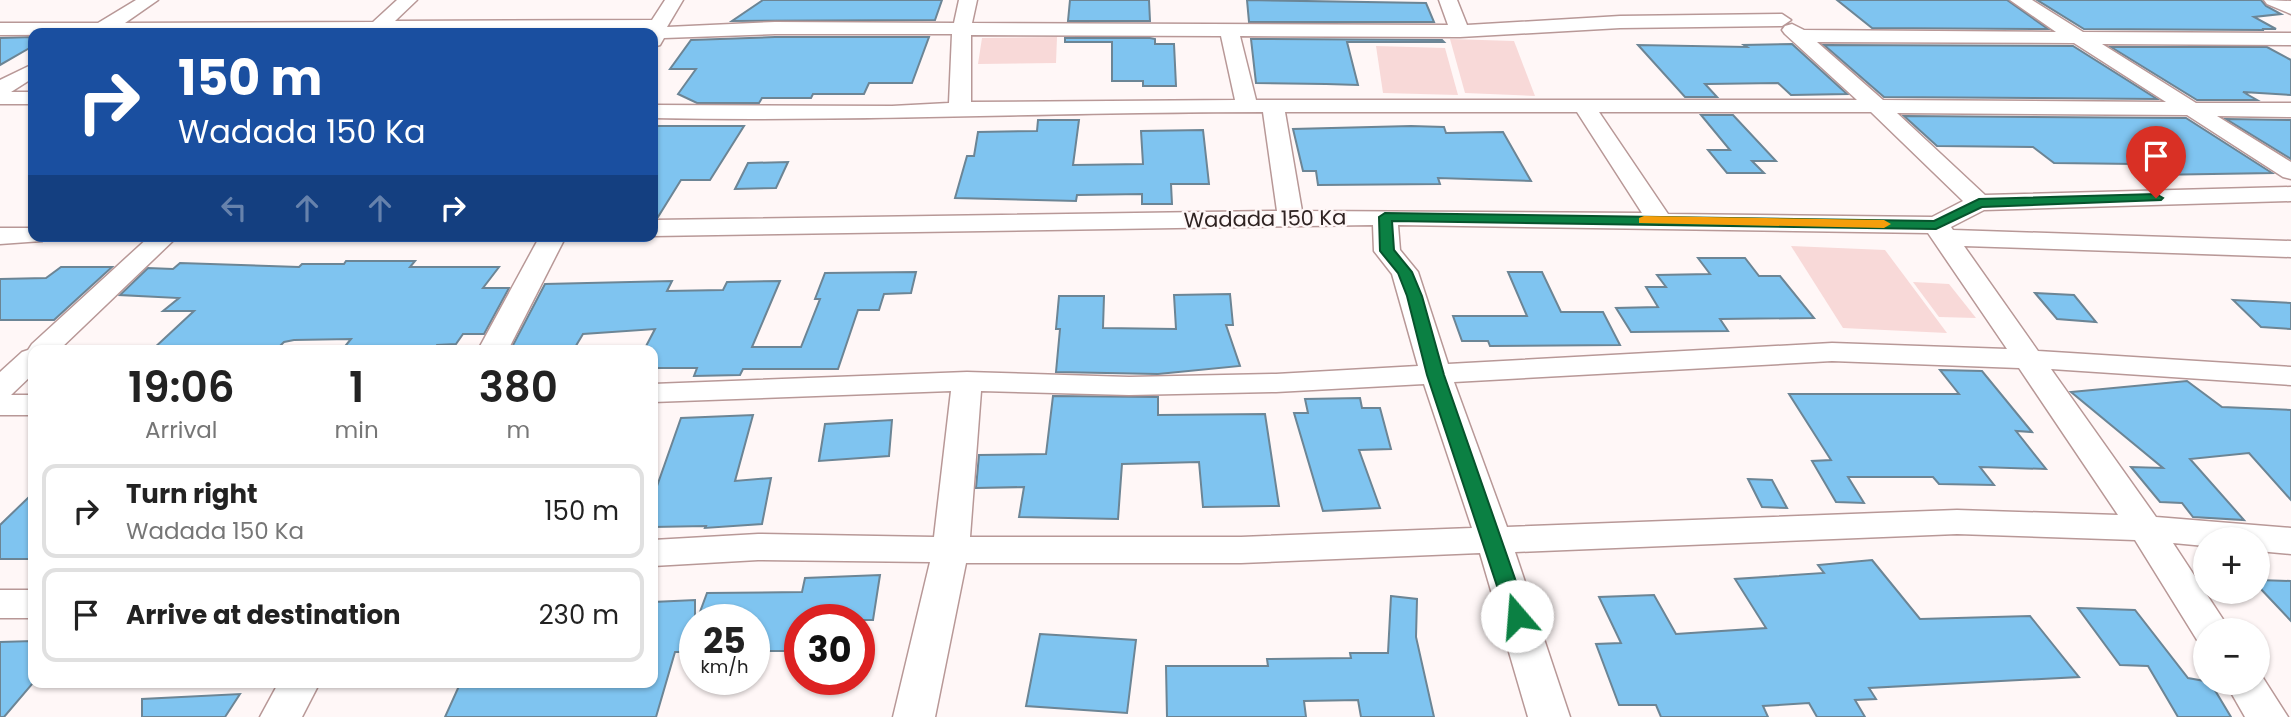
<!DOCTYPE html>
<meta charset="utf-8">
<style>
:root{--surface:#fff;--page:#f2f2f2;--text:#222;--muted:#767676;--line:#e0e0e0}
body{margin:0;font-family:Poppins,sans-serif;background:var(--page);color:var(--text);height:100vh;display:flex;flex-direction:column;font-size:26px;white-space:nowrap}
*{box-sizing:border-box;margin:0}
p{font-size:23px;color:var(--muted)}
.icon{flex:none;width:38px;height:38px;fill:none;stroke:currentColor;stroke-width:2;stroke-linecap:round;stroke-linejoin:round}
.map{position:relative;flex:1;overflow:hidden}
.side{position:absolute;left:28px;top:345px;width:630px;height:343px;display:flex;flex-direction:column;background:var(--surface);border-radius:14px;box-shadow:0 2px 5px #0004}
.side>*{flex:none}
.guide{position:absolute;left:28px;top:28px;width:630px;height:214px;border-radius:14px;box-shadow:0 2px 5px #0004;background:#1a4fa0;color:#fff;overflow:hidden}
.fabs{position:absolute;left:2193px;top:527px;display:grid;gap:14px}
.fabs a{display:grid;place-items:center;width:77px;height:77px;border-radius:50%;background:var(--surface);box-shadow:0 2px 5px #0004;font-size:35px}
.speed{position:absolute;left:679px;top:604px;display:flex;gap:14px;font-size:35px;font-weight:700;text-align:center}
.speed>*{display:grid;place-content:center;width:91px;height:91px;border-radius:50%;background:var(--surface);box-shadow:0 2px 5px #0004;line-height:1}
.speed small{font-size:18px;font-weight:400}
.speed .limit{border:10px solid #d22;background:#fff;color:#111}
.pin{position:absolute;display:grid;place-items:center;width:60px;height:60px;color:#fff;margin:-72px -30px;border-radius:50% 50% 50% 0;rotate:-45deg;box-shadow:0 0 7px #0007}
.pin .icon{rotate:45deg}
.me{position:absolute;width:77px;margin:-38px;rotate:342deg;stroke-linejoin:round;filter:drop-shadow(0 0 5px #0008)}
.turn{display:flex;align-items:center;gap:24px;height:147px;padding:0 35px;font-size:32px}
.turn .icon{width:91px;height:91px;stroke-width:2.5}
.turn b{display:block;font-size:49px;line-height:60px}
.lanes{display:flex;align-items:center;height:66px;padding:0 35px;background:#0003;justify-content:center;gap:35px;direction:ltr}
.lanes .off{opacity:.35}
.eta{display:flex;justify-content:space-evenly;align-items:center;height:119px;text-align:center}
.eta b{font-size:42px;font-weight:600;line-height:49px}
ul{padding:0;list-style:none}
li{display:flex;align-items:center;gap:21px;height:94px;margin:0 14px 10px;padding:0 21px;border:4px solid var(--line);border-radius:14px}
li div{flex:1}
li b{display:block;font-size:26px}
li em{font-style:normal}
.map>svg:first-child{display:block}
.green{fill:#f8d9d8}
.building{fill:#7fc4f0;stroke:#6c8595;stroke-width:2}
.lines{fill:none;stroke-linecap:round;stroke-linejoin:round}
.minor-casing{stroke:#b89897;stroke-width:3}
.minor{fill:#fff;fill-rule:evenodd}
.route{fill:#0b8043;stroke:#07532c;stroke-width:2}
.slow{fill:#f59e0b}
.labels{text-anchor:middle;stroke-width:5;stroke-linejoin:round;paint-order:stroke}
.street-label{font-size:21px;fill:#2f2322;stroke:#fff7f7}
</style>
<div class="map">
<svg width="2291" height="717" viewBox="0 0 2291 717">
<rect width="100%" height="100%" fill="#fff7f7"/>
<!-- green -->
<g class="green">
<polygon points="1057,37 1056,63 978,64 982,38"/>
<polygon points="1450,39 1514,41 1535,96 1465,93"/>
<polygon points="1376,46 1445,48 1458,95 1383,93"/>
<polygon points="1791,246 1885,250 1947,333 1843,328"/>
<polygon points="1913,282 1949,284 1976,318 1939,317"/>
</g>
<!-- building -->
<g class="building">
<polygon points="763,0 942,0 935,20 732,21"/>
<polygon points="1070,0 1149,0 1150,21 1068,21"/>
<polygon points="1247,0 1426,3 1434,22 1249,22"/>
<polygon points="1837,0 2007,0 2048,29 1872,28"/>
<polygon points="2037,0 2261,0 2266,6 2281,14 2254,17 2276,29 2262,29 2264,30 2084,29"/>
<polygon points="33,37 33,46 0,65 0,38"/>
<polygon points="775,37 929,37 912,83 869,83 864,94 813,94 811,98 762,98 759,103 697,103 678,94 696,69 670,69 691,40"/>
<polygon points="1065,38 1150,38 1155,39 1155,44 1174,44 1176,86 1143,86 1143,81 1112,81 1112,42 1065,42"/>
<polygon points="1251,39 1442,40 1444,42 1347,42 1358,85 1326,84 1256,83"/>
<polygon points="1792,44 1847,94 1791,95 1778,83 1707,84 1705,84 1717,97 1685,97 1638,45 1747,47 1744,45"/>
<polygon points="1824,45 2073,46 2157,99 1884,97"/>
<polygon points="2111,47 2267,47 2291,60 2291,95 2243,92 2257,100 2197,100"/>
<polygon points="1701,115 1733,115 1776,161 1752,161 1764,173 1727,173 1708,150 1730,150"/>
<polygon points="1904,116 2186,118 2272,173 2150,175 2136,164 2054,163 2033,147 1937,146"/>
<polygon points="2226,119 2291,120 2291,159"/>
<polygon points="1038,120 1079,120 1073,165 1143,164 1141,131 1203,130 1209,184 1171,184 1172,204 1142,204 1142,194 1077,195 1076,201 955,198 967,156 974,156 978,132 1037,131"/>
<polygon points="653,126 744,126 710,180 681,180 658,217 653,217"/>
<polygon points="1411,126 1444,127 1446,133 1503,132 1531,181 1438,178 1440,184 1318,185 1316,171 1303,171 1293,129"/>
<polygon points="788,162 776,188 735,189 748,163"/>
<polygon points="1698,258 1745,258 1759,276 1780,276 1814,318 1720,319 1728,331 1631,332 1616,308 1658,307 1646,287 1666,287 1657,275 1710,274"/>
<polygon points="346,261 415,261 410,267 499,267 483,288 509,288 484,334 463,334 456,344 437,345 434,350 342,350 351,339 294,340 284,342 276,350 152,350 194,311 163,311 179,298 120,295 148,268 173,269 180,263 299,267 302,264 344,264"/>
<polygon points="61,267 112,267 54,320 0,320 0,279 46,278"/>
<polygon points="916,272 911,293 884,294 879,310 858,310 838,369 743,369 740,375 694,376 697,368 653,368 653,350 644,350 655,329 583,334 574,349 568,350 511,349 545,284 672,281 667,291 723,290 727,282 780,281 752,347 801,347 820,299 815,299 825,273"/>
<polygon points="1508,272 1542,272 1561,312 1603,312 1620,345 1490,346 1488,341 1462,341 1453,316 1527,316"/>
<polygon points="2035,293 2074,295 2096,322 2057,319"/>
<polygon points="1230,294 1233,325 1226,325 1240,366 1158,374 1056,372 1060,329 1056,329 1059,296 1104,296 1103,328 1176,329 1174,295"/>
<polygon points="2233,300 2291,303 2291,329 2261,327"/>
<polygon points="1940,370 1982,371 2032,432 2016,431 2046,469 1980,467 1994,485 1939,484 1933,477 1848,477 1864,503 1836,502 1812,461 1831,460 1789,394 1959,394"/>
<polygon points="2187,381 2222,407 2291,410 2291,500 2249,453 2190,459 2244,520 2193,517 2182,503 2160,502 2131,467 2163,468 2071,392"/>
<polygon points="1053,396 1158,397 1158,415 1265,414 1279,506 1203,507 1199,462 1122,464 1118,519 1019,517 1024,487 976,488 979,455 1046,454"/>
<polygon points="1360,398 1362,408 1380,408 1391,449 1359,450 1380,508 1323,511 1294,413 1308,413 1305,399"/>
<polygon points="753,415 735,481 771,478 762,524 705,528 706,526 653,527 653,486 657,486 681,418"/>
<polygon points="892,420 889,456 819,461 825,424"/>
<polygon points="1748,479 1772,480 1787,508 1762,507"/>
<polygon points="33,493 33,559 0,559 0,525"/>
<polygon points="1872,560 1920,619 2030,616 2079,677 1869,688 1876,699 1855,700 1865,717 1817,717 1809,703 1763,706 1768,717 1661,717 1656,705 1619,705 1596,644 1621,643 1599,597 1654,595 1676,634 1766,628 1735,579 1824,573 1818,565"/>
<polygon points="880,575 873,620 800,620 800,651 754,651 754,620 697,620 707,593 802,592 805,578"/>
<polygon points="2258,580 2291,581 2291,621 2258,586"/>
<polygon points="1391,596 1417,599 1416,637 1434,717 1361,717 1358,700 1304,701 1306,717 1167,717 1166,666 1268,666 1267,659 1351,658 1350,653 1388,653"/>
<polygon points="695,600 695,652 675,652 656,717 445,717 459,686 520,682 653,682 653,602"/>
<polygon points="2078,608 2135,610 2188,678 2210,682 2231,717 2178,717 2148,666 2120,665"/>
<polygon points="1040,634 1136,640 1127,713 1026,706"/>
<polygon points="33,641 33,683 4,717 0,717 0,642"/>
<polygon points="240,694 225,717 142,717 142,699"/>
</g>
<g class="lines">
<defs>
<g id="minor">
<path d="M 136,0 L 158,0 L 125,23 L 373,22 L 397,0 L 417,0 L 395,21 L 652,20 L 665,0 L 683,0 L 667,27 L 775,22 L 954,23 L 959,0 L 977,0 L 972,23 L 1448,25 L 1439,0 L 1457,0 L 1467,25 L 1620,16 L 1782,14 L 1791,20 L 1782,26 L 1620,28 L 1460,37 L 1240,36 L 1256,100 L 1857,100 L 1785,34 L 1782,30 L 1785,26 L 1792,24 L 1804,30 L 2056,32 L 2010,0 L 2032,0 L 2083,32 L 2291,33 L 2291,45 L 2102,44 L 2196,103 L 2291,103 L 2291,117 L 2217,116 L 2291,162 L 2291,179 L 2283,177 L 2187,115 L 1897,113 L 1985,195 L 2291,187 L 2291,201 L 1984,210 L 1951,227 L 1953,230 L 2291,241 L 2291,257 L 1964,246 L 2038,351 L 2291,367 L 2291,385 L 2051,369 L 2156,517 L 2291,528 L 2291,554 L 2258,551 L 2258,539 L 2205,539 L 2205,546 L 2173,543 L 2230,630 L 2205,630 L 2205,643 L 2197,640 L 2135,540 L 1957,534 L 1515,552 L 1570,717 L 1528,717 L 1480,553 L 1241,563 L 966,563 L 935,717 L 893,717 L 930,562 L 758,560 L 653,566 L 653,540 L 758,534 L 934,537 L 951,391 L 653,402 L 653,384 L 967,372 L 1129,377 L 1276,374 L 1418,366 L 1392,274 L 1374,251 L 1373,225 L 653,236 L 653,220 L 1277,211 L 1263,112 C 1060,112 856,122 653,118 L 653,105 L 892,106 L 949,103 L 952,34 L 775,34 L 664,38 L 660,45 L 653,47 L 653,33 L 647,32 L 0,35 L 0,23 L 98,23 ZM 971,35 L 1221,36 L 1235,100 L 971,102 ZM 1817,42 L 2074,43 L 2166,102 L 1883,100 ZM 1285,112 L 1577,112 L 1642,213 L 1302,211 ZM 1599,112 L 1871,112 L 1963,201 L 1932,217 L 1668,214 ZM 1398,225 L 1928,233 L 2007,349 L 1832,343 L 1448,364 L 1418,272 L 1400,250 ZM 1832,361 L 2019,368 L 2118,515 L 1957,510 L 1507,527 L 1454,382 ZM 1424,384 L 1472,528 L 1241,537 L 970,537 L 981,391 L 1129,395 L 1276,392 Z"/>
<polygon points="2264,0 2291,1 2291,14 2267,4"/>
<polygon points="33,64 33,78 11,92 33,92 33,104 0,104 0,80"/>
<polygon points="0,228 33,228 33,236 46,236 42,241 0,244"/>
<polygon points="150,236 178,236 59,350 33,350 33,374 11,395 33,395 33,415 0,415 0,372 22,352 28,350 32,344"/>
<polygon points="540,236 566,236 508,350 478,350"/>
<rect x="0" y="590" width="33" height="28"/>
<polygon points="2258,670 2288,717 2245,717 2225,682 2258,682"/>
<polygon points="279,682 320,682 302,717 260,717"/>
</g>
</defs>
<!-- minor casing -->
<use href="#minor" class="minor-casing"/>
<!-- minor -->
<use href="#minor" class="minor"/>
</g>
<!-- route -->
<polygon class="route" points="2156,194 2163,198 2161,200 1982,207 1936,229 1392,221 1394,250 1412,272 1422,296 1444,375 1528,616 1525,622 1517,624 1510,622 1507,616 1427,375 1407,296 1398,273 1380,251 1379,217 1385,213 1934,221 1979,199"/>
<!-- slow -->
<polygon class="slow" points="1644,216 1884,220 1891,224 1884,228 1639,223 1639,218"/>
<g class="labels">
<!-- street labels -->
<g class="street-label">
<text transform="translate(1265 219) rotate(-1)" y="7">Wadada 150 Ka</text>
</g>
</g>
</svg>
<div class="fabs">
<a>+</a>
<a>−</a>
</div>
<div class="speed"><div>25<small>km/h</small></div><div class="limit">30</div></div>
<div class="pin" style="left:2156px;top:198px;background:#d93025"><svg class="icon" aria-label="arrive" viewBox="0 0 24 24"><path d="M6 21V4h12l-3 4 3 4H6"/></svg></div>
<svg class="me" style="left:1517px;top:616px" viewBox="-20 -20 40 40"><circle r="19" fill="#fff"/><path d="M0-13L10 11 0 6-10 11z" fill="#0b8043"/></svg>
<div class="guide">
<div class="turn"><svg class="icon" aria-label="right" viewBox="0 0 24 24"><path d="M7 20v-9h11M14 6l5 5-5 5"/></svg><div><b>150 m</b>Wadada 150 Ka</div></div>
<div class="lanes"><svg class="icon off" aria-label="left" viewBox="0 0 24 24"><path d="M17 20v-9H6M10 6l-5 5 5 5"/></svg><svg class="icon off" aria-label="ahead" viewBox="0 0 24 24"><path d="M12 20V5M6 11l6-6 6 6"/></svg><svg class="icon off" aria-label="ahead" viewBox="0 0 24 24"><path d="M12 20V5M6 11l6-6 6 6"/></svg><svg class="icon" aria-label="right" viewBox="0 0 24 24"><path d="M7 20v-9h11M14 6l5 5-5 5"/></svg></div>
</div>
<section class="side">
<div class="eta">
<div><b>19:06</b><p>Arrival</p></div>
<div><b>1</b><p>min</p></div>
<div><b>380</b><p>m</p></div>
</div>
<ul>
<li><svg class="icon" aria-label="right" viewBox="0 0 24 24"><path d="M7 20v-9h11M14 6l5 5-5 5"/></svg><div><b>Turn right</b><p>Wadada 150 Ka</p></div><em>150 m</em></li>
<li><svg class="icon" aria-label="arrive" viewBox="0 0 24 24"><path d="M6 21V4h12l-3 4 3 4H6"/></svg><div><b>Arrive at destination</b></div><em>230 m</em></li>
</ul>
</section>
</div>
